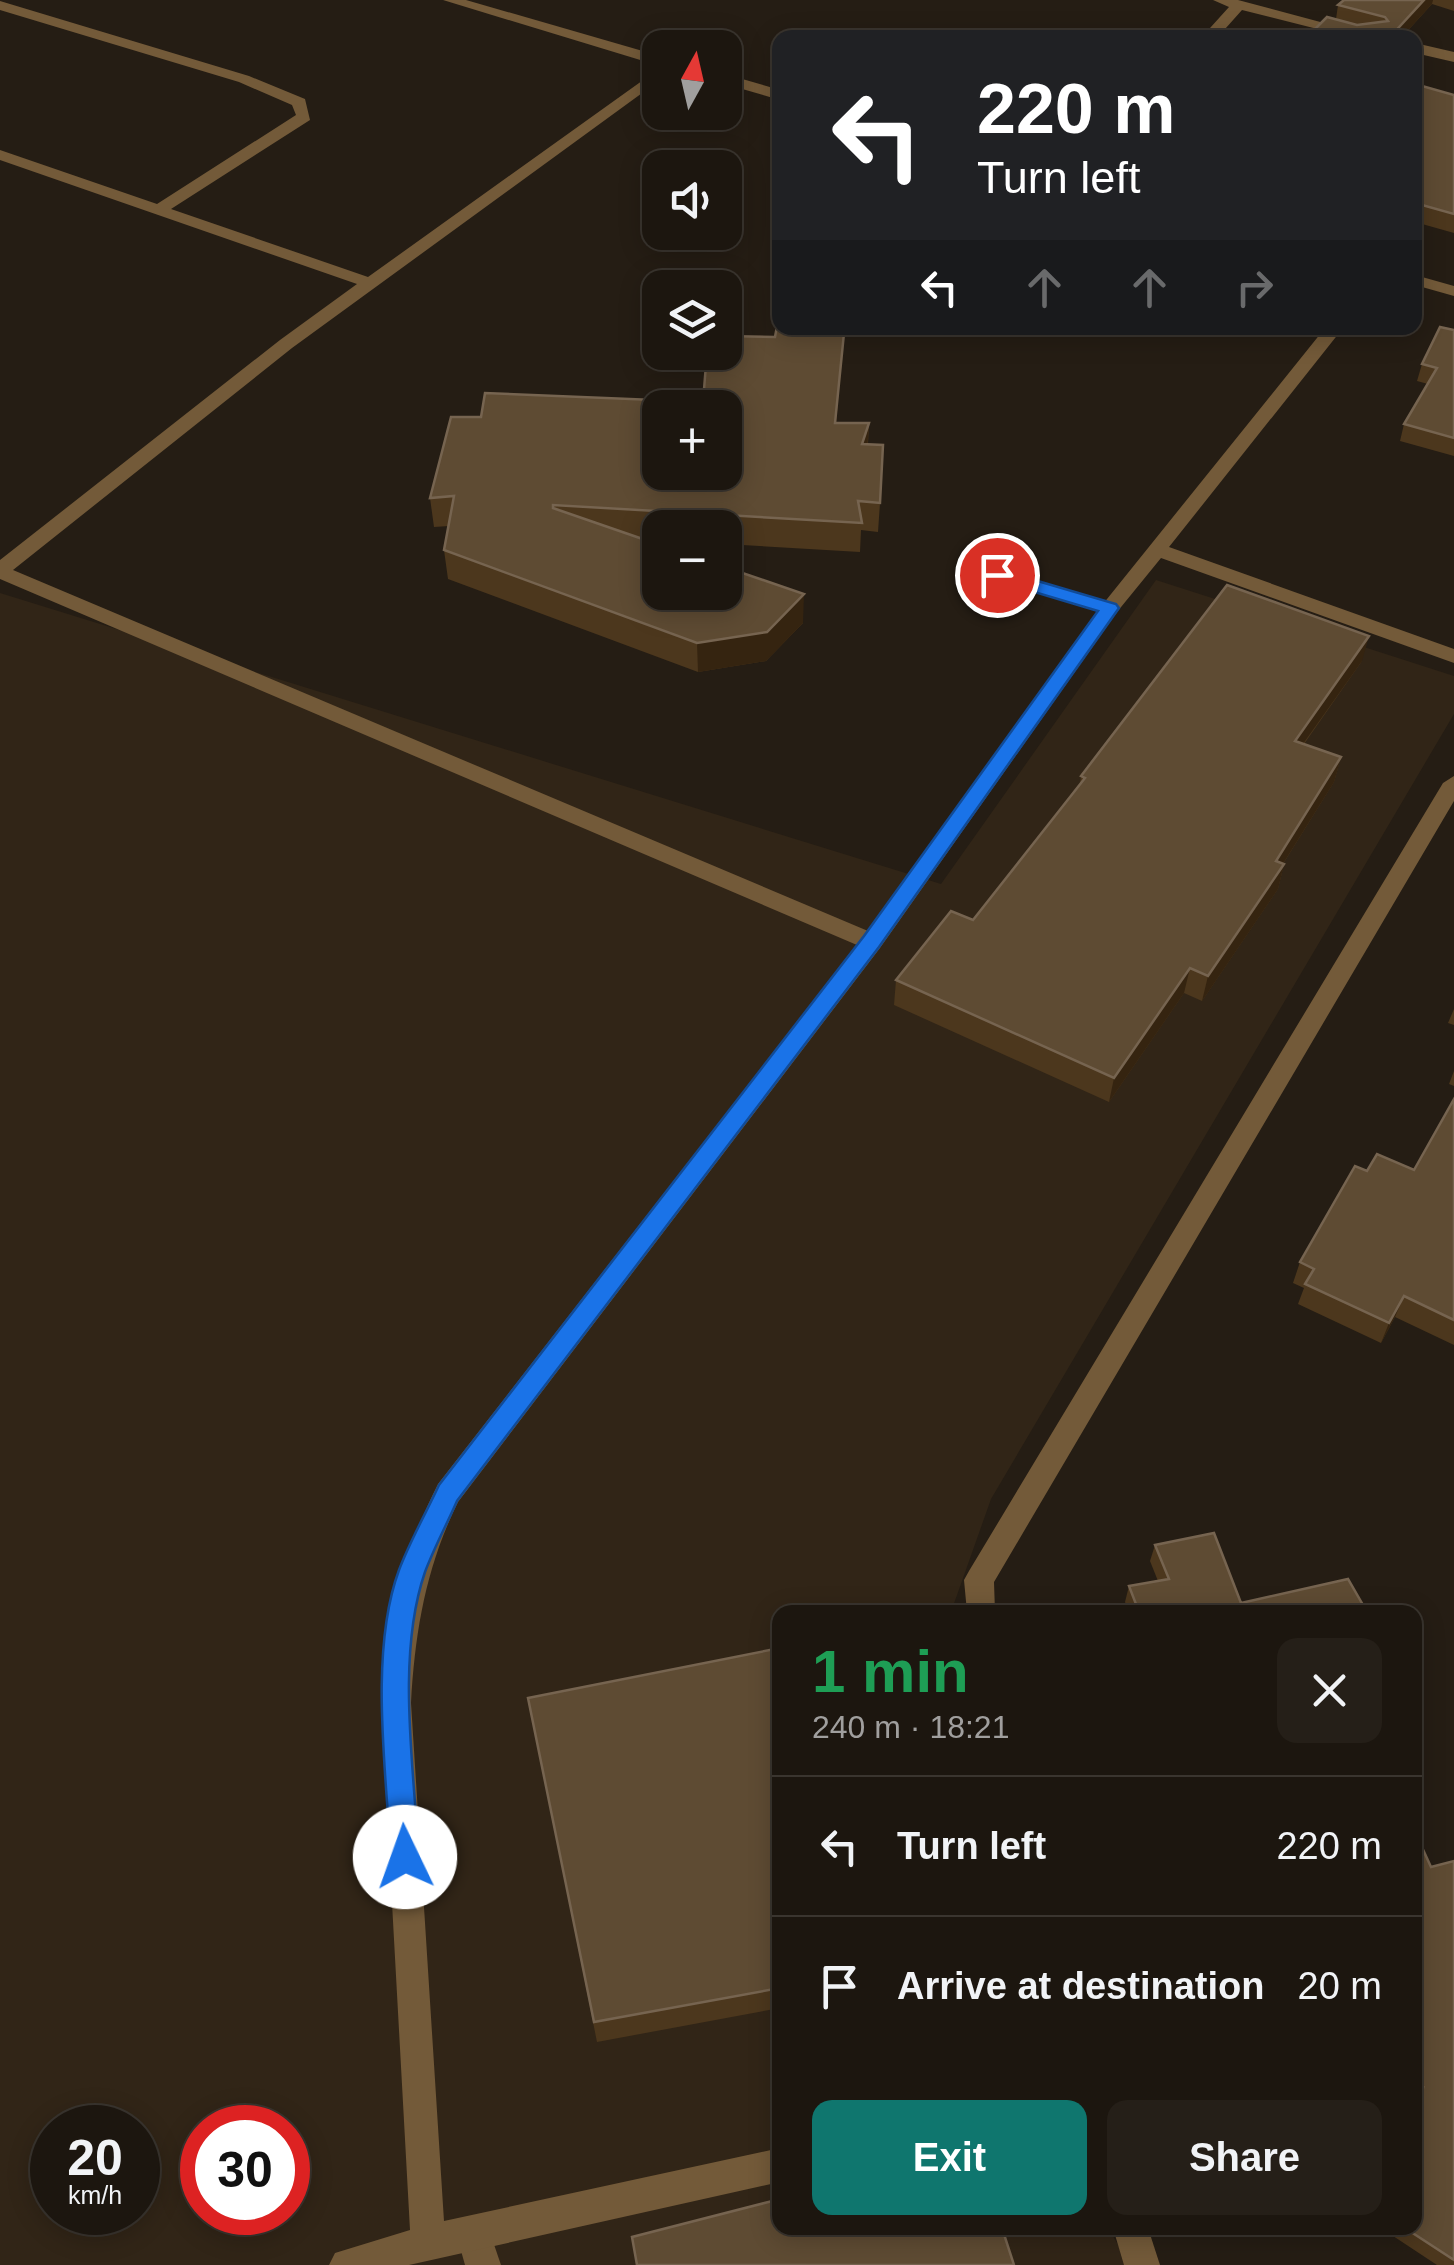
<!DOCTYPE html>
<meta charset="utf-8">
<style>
:root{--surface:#1c160f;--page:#251f18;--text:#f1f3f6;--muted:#a09f9e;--line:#3a352f;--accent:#0f766e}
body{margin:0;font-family:Arial,sans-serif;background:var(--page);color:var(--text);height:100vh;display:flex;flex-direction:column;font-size:38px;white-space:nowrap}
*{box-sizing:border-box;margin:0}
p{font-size:32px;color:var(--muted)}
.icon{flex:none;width:55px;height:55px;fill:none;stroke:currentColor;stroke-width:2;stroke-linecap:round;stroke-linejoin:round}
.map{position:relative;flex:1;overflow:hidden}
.details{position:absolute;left:772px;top:1605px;width:650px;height:630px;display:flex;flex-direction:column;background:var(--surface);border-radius:20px;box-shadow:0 5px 25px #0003,0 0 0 2px var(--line)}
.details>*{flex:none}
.hud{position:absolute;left:772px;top:30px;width:650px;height:305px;border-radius:20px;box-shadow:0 5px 25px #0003,0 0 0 2px var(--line);background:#202124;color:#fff;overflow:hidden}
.needle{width:65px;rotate:8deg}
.controls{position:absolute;left:642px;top:30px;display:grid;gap:20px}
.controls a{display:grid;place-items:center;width:100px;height:100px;border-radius:20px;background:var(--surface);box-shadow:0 5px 25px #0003,0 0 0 2px var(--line);font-size:50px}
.speed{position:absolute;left:30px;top:2105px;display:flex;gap:20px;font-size:50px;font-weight:700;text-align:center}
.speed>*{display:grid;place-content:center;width:130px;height:130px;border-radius:50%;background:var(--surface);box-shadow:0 5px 25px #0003,0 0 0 2px var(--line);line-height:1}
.speed small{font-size:25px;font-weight:400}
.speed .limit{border:15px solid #d22;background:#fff;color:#111}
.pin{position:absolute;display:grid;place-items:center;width:85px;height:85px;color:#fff;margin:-42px;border:5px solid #fff;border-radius:50%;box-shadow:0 2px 10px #0007}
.me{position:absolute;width:110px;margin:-55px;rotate:357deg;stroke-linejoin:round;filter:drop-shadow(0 0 8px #0008)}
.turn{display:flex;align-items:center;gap:35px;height:210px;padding:0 40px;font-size:45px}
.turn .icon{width:130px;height:130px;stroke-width:2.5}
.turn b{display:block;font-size:70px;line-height:85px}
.lanes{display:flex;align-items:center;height:95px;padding:0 40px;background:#0003;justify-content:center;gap:50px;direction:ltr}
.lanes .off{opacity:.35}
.round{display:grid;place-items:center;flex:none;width:105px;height:105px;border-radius:20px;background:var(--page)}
.overview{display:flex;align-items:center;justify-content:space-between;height:170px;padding:0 40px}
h1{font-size:60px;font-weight:800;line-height:75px;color:#1e9e55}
.cta{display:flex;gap:20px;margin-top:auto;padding:20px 40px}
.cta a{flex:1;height:115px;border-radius:20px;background:var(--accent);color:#fff;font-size:40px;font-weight:800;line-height:115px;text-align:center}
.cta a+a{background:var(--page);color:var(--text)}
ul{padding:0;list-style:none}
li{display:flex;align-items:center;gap:30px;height:140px;padding:0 40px;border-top:2px solid var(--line)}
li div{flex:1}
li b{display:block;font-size:38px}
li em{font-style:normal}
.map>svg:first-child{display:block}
.built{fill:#312517;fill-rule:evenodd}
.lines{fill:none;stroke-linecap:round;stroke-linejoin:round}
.service{fill:#735a39;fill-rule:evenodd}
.minor{fill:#735a39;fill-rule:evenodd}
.wall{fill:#4c371d}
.shaded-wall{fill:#352410}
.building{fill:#5e4b33;stroke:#766450;stroke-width:2.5;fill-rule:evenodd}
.route{fill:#1a73e8;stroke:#114b97;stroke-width:2.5}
</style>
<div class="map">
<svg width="1454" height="2265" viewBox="0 0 1454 2265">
<rect width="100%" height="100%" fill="#251d14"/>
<!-- built -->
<path class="built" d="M 1156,580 L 1454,676 L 1454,714 L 991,1499 L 951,1612 L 780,1612 L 780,2228 L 1108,2228 L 1130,2265 L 0,2265 L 0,593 L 941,884 ZM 52,2128 L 138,2128 L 138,2212 L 52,2212 ZM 202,2128 L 288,2128 L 288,2212 L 202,2212 Z"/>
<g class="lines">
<!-- service -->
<g class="service">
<polygon points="997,569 1117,604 1120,608 1110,614 990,579 990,571"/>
<polygon points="474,2215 486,2221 501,2265 465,2265 456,2233 462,2221"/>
</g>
<!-- minor -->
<g class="minor">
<polygon points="443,0 466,0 660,56 660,66"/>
<polygon points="1213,0 1238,0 1380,38 1353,38 1242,10 1217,38 1201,38 1229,7"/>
<path d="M 0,1 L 249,76 L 305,99 L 310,120 L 171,209 L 368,277 L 660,68 L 660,80 L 292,348 L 13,570 L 868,931 L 1103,604 L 1325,328 L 1343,328 L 1169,547 L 1454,649 L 1454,663 L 1161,558 L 1117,612 L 880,948 L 458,1502 C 426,1567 415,1631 411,1703 L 444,2221 L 780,2148 L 780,2182 L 409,2265 L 329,2265 L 335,2253 L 410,2230 L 381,1703 C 386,1623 402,1556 438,1484 L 857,945 L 0,579 L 0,560 L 280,340 L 357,284 L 0,160 L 0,150 L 157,204 L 296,115 L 292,105 L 239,82 L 0,10 Z"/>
<polygon points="1415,43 1454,52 1454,62 1415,53"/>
<polygon points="725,74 780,90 780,100 725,84"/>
<polygon points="1415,275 1454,286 1454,296 1415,285"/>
<polygon points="1454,776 1454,801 994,1582 995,1612 967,1612 964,1580 969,1571 1443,783"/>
<polygon points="1113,2228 1148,2228 1160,2265 1124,2265"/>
</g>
</g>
<!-- wall -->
<g class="wall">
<polygon points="1344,0 1454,0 1454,11 1432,4 1401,38 1336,19 1338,5"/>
<polygon points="1415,84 1454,95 1454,233 1415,222"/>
<polygon points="1454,330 1454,456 1400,441 1404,424 1428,384 1417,381 1422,364"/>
<polygon points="844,333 836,423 869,423 868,444 880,503 878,532 861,530 860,552 725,544 725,528 660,528 660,540 642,539 803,623 766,661 698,672 448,579 444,550 449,526 434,527 430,498 481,417 703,402 775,337"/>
<polygon points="1362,661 1304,744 1341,757 1334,782 1283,864 1284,864 1278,889 1202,1001 1184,993 1109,1102 894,1005 896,980 973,920 1080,784 1081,776"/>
<polygon points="1454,1009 1454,1025 1448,1023"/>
<polygon points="1454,1071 1454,1086 1449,1084"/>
<polygon points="1454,1099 1454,1345 1395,1317 1381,1343 1298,1304 1304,1288 1293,1283 1300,1262 1367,1171 1414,1170"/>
<polygon points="1155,1545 1241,1603 1367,1612 1129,1612 1125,1602 1129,1586 1158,1581 1150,1561"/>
<polygon points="780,1648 780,2008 597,2042 528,1698"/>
<polygon points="1415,1832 1431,1867 1454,1861 1454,2265 1437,2265 1381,2228 1415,2228"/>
</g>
<!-- shaded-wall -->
<g class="shaded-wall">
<polygon points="1424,0 1433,0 1432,4 1401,38 1389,38"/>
<polygon points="844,333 842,361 833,451 835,423"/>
<polygon points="869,423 867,452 862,444"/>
<polygon points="804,594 803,623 766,661 698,672 697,643"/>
<polygon points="1369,636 1362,661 1288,765 1295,741"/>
<polygon points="1341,757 1334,782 1269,886 1276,861"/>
<polygon points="1284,864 1278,889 1202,1001 1208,976"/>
<polygon points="1190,968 1184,993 1109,1102 1114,1078"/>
<polygon points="1404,1296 1395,1317 1381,1343 1389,1323"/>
</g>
<!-- building -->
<g class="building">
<polygon points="1344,0 1424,0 1389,38 1306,38 1327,17 1357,25 1388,21 1385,17 1338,5"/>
<polygon points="1415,84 1454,95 1454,214 1415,203"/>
<path d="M 777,326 L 844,333 L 835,423 L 869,423 L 862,444 L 883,445 L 880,503 L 858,501 L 862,523 L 553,505 L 553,508 L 660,545 L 660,592 L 725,592 L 725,567 L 804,594 L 767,632 L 697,643 L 444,550 L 454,496 L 430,498 L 451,417 L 481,417 L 485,393 L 703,402 L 707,352 L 725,352 L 725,336 L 775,337 ZM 660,408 L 725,408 L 725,472 L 660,472 Z"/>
<polygon points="1440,327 1454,330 1454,438 1404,424 1437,368 1422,364"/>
<polygon points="1227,585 1369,636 1295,741 1341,757 1276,861 1284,864 1208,976 1190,968 1114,1078 896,980 951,911 973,920 1085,778 1081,776"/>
<polygon points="1454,1099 1454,1320 1404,1296 1389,1323 1305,1284 1314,1269 1300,1262 1355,1166 1367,1171 1377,1154 1414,1170"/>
<polygon points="1214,1533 1241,1603 1348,1579 1367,1612 1139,1612 1129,1586 1169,1579 1155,1545"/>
<polygon points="780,1648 780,1988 594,2022 528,1698"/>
<polygon points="1415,1832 1431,1867 1454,1861 1454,2260 1405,2228 1415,2228 1415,2118 1423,2088 1415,2091"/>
<polygon points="780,2199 780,2228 1002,2228 1014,2265 637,2265 632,2237"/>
</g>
<!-- route -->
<path class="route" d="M 997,569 L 1116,604 L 1119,608 L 879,947 L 457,1501 C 447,1524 434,1548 425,1572 C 396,1656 414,1769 419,1857 L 415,1867 L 405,1871 L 395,1867 L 391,1857 C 386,1772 369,1651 399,1570 C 410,1541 426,1513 439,1485 L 864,936 L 1098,611 L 991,579 L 988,575 Z"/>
</svg>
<div class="controls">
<a><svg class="needle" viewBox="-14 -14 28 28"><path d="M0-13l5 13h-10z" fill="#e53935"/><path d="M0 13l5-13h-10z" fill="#a09f9e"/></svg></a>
<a><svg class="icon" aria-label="sound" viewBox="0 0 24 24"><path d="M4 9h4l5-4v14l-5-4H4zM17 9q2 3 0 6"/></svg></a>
<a><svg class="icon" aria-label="layers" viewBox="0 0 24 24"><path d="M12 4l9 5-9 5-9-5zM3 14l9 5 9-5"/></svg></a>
<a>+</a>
<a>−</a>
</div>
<div class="speed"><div>20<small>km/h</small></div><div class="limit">30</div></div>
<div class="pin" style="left:997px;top:575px;background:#d93025"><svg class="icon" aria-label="arrive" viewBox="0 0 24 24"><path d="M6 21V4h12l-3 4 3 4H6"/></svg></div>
<svg class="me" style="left:405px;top:1857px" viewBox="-20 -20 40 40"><circle r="19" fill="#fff"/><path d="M0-13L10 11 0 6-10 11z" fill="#1a73e8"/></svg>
<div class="hud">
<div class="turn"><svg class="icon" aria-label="left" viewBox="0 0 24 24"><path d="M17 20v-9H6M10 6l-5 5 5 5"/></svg><div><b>220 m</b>Turn left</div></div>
<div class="lanes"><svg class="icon" aria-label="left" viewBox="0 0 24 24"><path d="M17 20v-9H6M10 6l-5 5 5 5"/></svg><svg class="icon off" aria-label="ahead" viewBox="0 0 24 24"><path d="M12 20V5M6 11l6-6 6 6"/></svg><svg class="icon off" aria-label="ahead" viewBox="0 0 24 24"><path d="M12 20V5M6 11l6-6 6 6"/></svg><svg class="icon off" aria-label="right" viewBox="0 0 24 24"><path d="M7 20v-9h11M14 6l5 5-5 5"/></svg></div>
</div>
<section class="details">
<div class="overview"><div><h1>1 min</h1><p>240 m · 18:21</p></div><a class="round"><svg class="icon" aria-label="close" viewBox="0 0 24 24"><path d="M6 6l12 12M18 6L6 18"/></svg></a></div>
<ul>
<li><svg class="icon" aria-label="left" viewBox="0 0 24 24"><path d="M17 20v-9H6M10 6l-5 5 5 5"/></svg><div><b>Turn left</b></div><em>220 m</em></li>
<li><svg class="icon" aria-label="arrive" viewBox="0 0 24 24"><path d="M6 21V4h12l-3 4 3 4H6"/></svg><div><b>Arrive at destination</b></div><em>20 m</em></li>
</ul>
<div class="cta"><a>Exit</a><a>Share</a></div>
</section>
</div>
